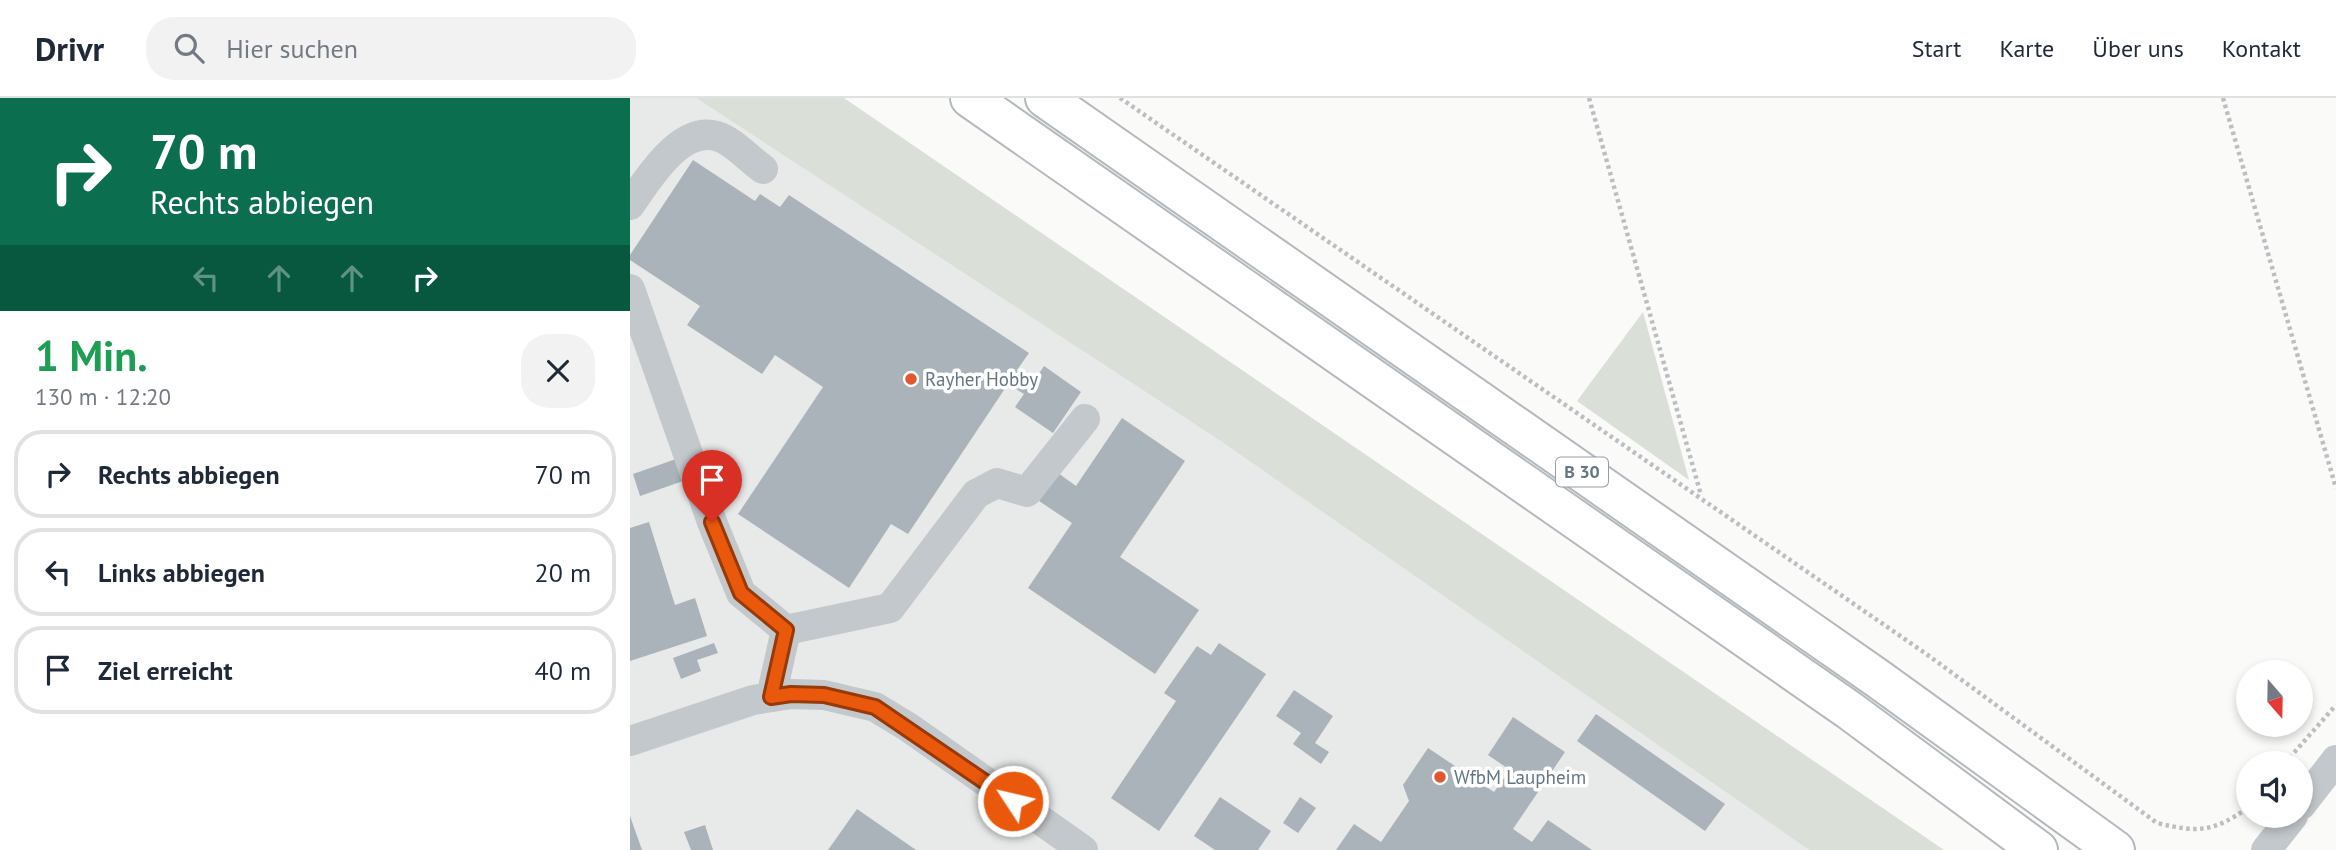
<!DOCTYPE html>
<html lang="de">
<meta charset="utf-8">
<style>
:root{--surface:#fff;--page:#f2f2f3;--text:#1f2937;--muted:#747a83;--line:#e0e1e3}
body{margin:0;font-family:"PT Sans",sans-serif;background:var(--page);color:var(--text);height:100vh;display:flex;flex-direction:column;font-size:26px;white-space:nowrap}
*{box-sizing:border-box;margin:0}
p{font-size:23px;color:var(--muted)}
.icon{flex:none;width:38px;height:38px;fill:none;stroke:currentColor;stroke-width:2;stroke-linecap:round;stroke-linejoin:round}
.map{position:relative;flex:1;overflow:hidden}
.details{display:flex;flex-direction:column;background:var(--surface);width:630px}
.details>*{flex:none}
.banner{background:#0b6e4f;color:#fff;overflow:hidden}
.needle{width:46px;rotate:160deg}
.tools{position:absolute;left:1606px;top:562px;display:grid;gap:14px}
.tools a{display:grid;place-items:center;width:77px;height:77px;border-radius:50%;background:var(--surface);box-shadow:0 4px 10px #0003;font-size:35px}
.pin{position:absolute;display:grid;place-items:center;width:60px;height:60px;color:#fff;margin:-72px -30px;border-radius:50% 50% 50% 0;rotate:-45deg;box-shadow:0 0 7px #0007}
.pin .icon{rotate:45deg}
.me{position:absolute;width:77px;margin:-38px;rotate:305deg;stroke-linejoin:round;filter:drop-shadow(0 0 5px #0008)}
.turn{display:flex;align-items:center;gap:24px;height:147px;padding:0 35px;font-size:32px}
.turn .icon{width:91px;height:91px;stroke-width:2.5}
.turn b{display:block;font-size:49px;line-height:60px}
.lanes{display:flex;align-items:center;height:66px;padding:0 35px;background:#0003;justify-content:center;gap:35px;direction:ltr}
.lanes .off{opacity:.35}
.round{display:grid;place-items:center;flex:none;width:74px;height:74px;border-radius:28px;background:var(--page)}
.head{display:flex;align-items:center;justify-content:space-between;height:119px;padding:0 35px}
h1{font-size:42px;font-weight:600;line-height:52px;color:#1e9e55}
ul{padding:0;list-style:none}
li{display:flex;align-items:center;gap:21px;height:88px;margin:0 14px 10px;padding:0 21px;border:4px solid var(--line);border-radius:28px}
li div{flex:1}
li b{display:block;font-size:26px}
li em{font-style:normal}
header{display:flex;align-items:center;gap:42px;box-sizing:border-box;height:98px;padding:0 35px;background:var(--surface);border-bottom:2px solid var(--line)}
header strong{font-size:33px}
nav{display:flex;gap:38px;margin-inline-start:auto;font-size:24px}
.search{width:490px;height:63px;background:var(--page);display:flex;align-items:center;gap:18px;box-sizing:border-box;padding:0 24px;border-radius:28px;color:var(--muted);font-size:26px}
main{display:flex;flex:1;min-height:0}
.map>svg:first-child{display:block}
.built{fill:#e8e9e9}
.green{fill:#dadfd7}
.building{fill:#aab3b9}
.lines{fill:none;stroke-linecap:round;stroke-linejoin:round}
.highway-casing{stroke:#b4b9bd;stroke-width:42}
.path{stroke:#bbbfc2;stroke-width:4.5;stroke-dasharray:3.5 3.5;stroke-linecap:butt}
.minor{stroke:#c3c8cc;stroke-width:30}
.highway{stroke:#fff;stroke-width:38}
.route-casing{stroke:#983908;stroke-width:18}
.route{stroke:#ea580c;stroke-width:12}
.poi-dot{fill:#e4572e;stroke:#fff;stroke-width:2.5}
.labels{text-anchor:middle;stroke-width:7;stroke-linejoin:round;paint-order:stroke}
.shield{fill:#fff;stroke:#939fa8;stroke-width:2}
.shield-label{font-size:18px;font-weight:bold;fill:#657683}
.poi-label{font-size:19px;fill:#657683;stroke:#fff;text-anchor:start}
</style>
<header>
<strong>Drivr</strong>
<div class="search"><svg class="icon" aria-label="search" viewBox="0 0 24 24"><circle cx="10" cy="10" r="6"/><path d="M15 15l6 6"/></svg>Hier suchen</div>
<nav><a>Start</a><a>Karte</a><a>Über uns</a><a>Kontakt</a></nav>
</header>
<main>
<section class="details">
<div class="banner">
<div class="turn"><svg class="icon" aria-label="right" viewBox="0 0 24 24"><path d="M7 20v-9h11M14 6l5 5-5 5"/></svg><div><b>70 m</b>Rechts abbiegen</div></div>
<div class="lanes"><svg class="icon off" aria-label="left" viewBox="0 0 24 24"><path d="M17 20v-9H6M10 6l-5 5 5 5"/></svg><svg class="icon off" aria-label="ahead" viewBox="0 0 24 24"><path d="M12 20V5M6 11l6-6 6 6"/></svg><svg class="icon off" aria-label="ahead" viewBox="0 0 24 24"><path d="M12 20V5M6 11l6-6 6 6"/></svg><svg class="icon" aria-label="right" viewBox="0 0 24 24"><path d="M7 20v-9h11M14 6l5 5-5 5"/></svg></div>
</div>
<div class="head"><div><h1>1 Min.</h1><p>130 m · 12:20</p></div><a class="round"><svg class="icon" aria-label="close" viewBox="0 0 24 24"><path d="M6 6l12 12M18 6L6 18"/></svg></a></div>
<ul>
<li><svg class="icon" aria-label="right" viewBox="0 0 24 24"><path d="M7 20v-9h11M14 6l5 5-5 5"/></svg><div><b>Rechts abbiegen</b></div><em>70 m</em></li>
<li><svg class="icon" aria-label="left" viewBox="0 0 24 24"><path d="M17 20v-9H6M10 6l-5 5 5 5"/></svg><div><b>Links abbiegen</b></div><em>20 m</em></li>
<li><svg class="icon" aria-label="arrive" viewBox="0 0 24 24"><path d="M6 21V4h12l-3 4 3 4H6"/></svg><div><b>Ziel erreicht</b></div><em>40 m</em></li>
</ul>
</section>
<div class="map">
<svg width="1706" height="752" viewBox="0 0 1706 752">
<rect width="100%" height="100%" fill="#fafaf8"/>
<!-- built -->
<polygon class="built" points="0,0 66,0 589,342 1179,752 0,752"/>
<!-- green -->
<g class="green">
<polygon points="66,0 214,0 1314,752 1179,752 589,342"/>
<polygon points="1013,214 1059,382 947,303"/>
</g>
<!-- building -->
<g class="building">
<polygon points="63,62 125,103 130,96 150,109 159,97 399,255 387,272 404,283 414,268 451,294 423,335 385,309 394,296 378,286 278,436 261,426 219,490 108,416 193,289 145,257 132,276 57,227 70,208 0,162 0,157"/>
<polygon points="492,320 555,363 490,459 569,512 525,576 398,490 442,425 409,403 428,375 446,388"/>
<polygon points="46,361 53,383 10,398 3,376"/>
<polygon points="19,424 45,507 65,500 77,538 0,563 0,430"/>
<polygon points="84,545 88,555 67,562 71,573 51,581 43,560"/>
<polygon points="589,545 636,576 529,733 481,700 546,603 534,595 567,548 581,557"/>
<polygon points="664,592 703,618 685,645 699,654 691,666 663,646 671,635 646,618"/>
<polygon points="966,616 1095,706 1075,733 947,643"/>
<polygon points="883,619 935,654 883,731 902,744 918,722 962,752 706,752 724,726 751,744 779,703 773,687 798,650 864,694 880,672 858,657"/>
<polygon points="590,699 641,733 628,752 585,752 564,738"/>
<polygon points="670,699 686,710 668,735 653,725"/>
<polygon points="227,711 286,752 198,752"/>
<polygon points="0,718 12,752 0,752"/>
<polygon points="75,727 83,752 61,752 54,734"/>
</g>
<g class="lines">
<defs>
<g id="highway">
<polyline points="340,0 1219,612 1408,752"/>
<polyline points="415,0 1247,580 1485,752"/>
</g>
</defs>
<!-- highway casing -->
<use href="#highway" class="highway-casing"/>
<!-- path -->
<g class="path">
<path d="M 490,0 L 1295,555 L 1527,725 C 1568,735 1584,734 1619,709"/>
<polyline points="959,0 1071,397"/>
<polyline points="1593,0 1706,390"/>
<polyline points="1655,665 1706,607"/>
</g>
<!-- minor -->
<g class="minor">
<path d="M 0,107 C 18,81 54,20 94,41 C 108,48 120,62 133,71"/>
<polyline points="0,191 82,424 111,495 156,532 141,599"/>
<polyline points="156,532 260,510 346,396 367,385 397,394 455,321"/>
<polyline points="0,643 123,602 161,596 194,597 245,609 278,629 453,752"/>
<polyline points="1671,707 1706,662"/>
<polyline points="1636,752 1663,718"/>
</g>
<!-- highway -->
<use href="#highway" class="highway"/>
</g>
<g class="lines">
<defs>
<polyline id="route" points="82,424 111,495 156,532 141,599 161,596 194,597 245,609 383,703"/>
</defs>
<!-- route casing -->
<use href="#route" class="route-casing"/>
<!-- route -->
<use href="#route" class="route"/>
</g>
<!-- markers -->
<g class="poi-dot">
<circle cx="281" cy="281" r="7"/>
<circle cx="810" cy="679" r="7"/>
</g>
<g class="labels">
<!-- shield labels -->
<rect class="shield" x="926" y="359.5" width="52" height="29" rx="5"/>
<g class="shield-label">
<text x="952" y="380">B 30</text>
</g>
<!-- poi labels -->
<g class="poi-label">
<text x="295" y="288">Rayher Hobby</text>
<text x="824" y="686">WfbM Laupheim</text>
</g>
</g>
</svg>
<div class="tools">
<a><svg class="needle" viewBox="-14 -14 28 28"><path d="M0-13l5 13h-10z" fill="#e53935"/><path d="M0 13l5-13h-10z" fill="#747a83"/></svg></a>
<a><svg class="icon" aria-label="sound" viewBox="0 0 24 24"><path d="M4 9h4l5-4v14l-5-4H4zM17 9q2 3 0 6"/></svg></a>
</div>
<div class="pin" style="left:82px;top:424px;background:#d93025"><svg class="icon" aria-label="arrive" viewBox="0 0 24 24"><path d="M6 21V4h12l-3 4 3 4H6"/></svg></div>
<svg class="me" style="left:383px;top:703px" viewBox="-20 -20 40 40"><circle r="17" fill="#ea580c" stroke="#fff" stroke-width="3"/><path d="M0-11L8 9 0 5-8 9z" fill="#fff"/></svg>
</div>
</main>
